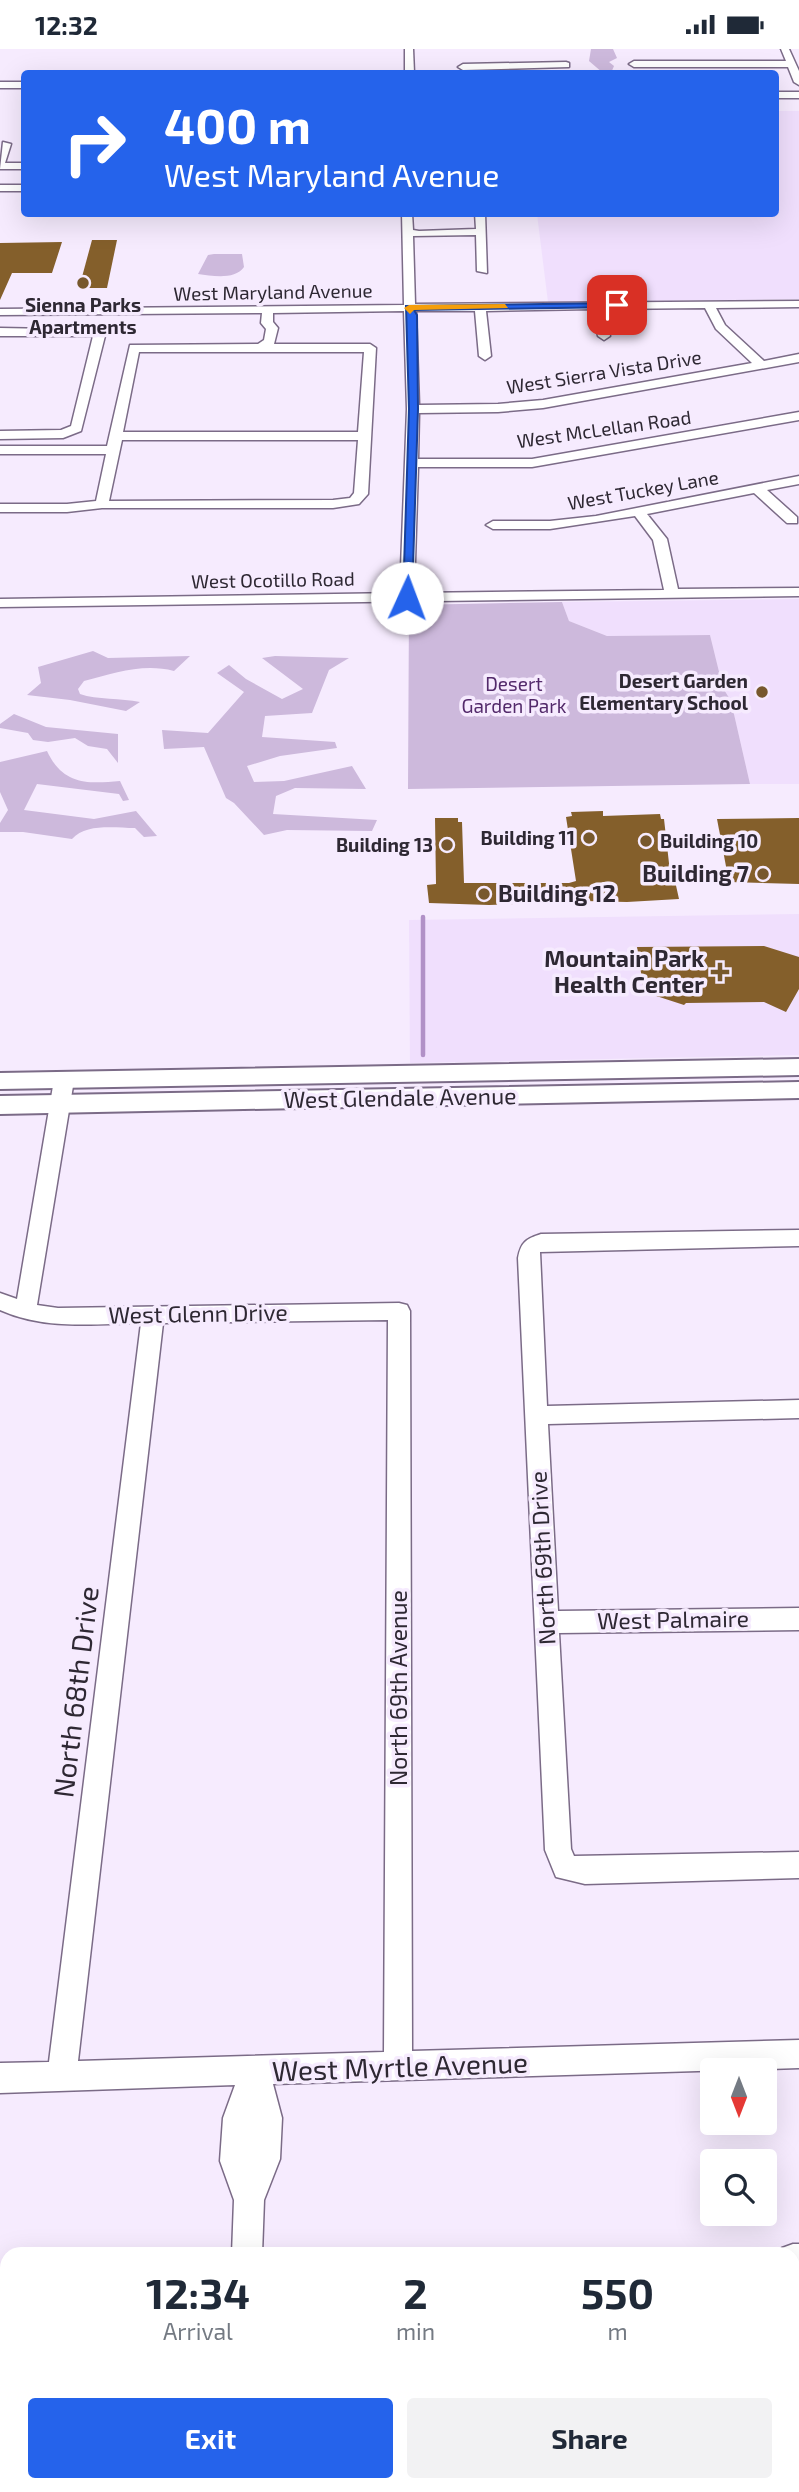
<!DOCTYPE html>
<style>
:root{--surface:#fff;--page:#f2f2f3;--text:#1f2937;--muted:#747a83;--accent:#2563eb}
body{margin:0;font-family:"Exo 2",sans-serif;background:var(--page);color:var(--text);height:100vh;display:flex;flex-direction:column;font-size:26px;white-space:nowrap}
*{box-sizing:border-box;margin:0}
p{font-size:23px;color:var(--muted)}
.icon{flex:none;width:38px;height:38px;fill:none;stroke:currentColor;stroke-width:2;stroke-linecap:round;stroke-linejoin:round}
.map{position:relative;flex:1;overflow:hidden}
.panel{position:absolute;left:0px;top:2198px;width:800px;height:245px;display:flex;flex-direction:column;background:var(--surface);border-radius:21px 21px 0 0;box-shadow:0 7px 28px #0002}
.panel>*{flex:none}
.hud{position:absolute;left:21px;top:21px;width:758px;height:147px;border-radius:7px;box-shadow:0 7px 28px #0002;background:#2563eb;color:#fff;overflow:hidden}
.needle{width:46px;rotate:180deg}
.fabs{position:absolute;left:700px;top:2009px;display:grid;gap:14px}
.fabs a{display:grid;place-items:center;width:77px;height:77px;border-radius:7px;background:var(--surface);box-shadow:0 7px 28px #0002;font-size:35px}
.pin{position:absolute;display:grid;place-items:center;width:60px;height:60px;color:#fff;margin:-30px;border-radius:14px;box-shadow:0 4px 10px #0006}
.me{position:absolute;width:77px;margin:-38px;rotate:2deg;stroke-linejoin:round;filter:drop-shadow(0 0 5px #0008)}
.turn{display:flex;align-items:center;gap:24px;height:147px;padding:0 28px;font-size:32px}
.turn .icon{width:91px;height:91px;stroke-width:2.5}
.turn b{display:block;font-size:49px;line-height:60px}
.eta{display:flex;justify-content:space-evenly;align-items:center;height:119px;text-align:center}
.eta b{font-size:42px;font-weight:700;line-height:49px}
.action{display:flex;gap:14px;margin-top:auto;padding:14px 28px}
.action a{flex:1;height:80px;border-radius:7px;background:var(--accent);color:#fff;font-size:28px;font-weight:700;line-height:80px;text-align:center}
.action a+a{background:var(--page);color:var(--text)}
.status{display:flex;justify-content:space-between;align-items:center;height:49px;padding:0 35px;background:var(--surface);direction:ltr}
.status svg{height:19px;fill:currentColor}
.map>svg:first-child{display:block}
.built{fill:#f0dffd}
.green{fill:#cdb9dc}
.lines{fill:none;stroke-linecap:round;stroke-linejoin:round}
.stream{stroke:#b191c7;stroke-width:4.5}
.building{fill:#845f2b}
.minor-casing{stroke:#7b6b87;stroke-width:3}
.major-casing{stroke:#7b6b87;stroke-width:4}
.minor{fill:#fff;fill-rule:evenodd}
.major{fill:#fff;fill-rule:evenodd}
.route{fill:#2563eb;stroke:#184099;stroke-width:2}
.slow{fill:#f59e0b}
.poi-dot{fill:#77582d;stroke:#f6ebfe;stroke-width:2.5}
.labels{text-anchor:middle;stroke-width:7;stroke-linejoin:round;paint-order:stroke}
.far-street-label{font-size:19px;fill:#2e2833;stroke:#f6ebfe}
.far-poi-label{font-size:19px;font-weight:bold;fill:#2e2833;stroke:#f6ebfe;text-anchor:end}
.far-park-label{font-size:19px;fill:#532a6b;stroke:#f6ebfe}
.poi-label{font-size:23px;font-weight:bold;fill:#2e2833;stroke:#f6ebfe;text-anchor:end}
.street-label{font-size:23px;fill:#2e2833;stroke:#f6ebfe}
.near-street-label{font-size:28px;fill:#2e2833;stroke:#f6ebfe}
</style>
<div class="status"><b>12:32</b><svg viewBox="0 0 49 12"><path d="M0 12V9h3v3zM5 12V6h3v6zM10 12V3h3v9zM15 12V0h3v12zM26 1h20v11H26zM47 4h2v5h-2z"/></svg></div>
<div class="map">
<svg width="799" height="2443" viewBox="0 0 799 2443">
<rect width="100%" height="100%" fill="#f6ebfe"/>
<!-- built -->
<g class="built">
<polygon points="775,62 799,62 799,250 548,253 537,165 775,164"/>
<polygon points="799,550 799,735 750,735 731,652 723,639 710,586 607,587 569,572 562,553"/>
<polygon points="799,865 799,1006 410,1014 409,871"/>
</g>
<!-- green -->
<g class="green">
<polygon points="591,0 613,0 617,9 609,13 614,17 611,24 603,24 589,12"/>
<path d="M 214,205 L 242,205 L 244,218 C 235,231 213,227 198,225 L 208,206 Z"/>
<polygon points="562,553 569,572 607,587 710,586 723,639 731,652 750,735 408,740 409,556"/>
<path d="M 93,602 L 108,609 L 190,607 L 174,622 C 143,614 115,624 84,632 L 78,640 L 80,645 C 97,651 121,649 140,653 L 126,662 L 70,651 L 27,646 L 41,634 L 38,618 Z"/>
<polygon points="275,607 349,609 329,621 312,664 265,667 262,688 335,693 337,699 280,707 247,717 254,733 284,732 352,717 366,740 295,739 276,747 273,765 377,771 372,782 287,781 264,786 234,754 226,749 204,698 164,700 162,681 208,684 244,643 217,624 229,616 246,630 282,650 303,640 262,609"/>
<polygon points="14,665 46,678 118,685 118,714 107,700 88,697 75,689 48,693 33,691 28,684 0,679 0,675"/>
<path d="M 47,702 C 63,736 87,735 120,732 L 129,751 L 123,752 L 119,745 L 37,735 L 24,761 L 94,770 L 136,762 L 157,787 L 144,788 L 135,779 C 115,779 86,774 72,790 L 23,783 L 0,783 L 0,774 L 8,761 L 0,743 L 0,713 Z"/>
<polygon points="0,2421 7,2421 7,2436 211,2436 211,2443 0,2443"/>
</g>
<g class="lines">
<!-- stream -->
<polyline class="stream" points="423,868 423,1006"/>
</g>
<!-- building -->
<g class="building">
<polygon points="92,191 117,191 107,239 79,239"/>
<polygon points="62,193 52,224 12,224 0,251 0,194"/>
<polygon points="603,762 603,767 660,765 661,770 664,770 671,832 675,832 679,850 627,853 541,851 537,854 489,856 429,854 427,836 436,835 435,769 458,769 458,773 462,773 464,834 569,834 576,832 566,768 572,767 571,763"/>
<polygon points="799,769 799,835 729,833 717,770"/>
<polygon points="764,897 799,908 799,940 786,963 764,953 686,954 684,956 644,943 637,898"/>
</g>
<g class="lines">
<defs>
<g id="minor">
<polygon points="405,0 413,0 414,24 405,24"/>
<polygon points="781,0 789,0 799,22 799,36 794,33 788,18 634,18 629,15 634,12 786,12"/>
<polygon points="566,13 569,14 569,18 463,21 458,18 463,15"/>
<rect x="0" y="33" width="24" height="6"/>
<rect x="775" y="43" width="24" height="6"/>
<polygon points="3,93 11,95 5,114 24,114 24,120 0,120"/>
<rect x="0" y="136" width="24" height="6"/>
<path d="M 402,164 L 412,164 L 413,181 L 419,182 L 476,180 L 475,164 L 485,164 L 487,224 L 477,222 L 476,186 L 413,187 L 415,255 L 799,252 L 799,258 L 716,259 L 725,276 L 764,312 L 799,305 L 799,313 L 543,359 L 498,363 L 419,364 L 418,410 L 532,410 L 799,363 L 799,371 L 532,418 L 418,418 L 414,544 L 664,541 L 653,491 L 635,467 L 550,480 L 493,480 L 486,476 L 493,472 L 550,472 L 596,467 L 799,427 L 799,435 L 767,441 L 797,468 L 797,474 L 787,474 L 754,444 L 647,465 L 667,490 L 678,540 L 799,539 L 799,547 L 0,558 L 0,550 L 400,544 L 407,360 L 404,262 L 273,264 L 273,273 L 278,279 L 274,295 L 370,295 L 376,299 L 368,445 L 359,455 L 333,459 L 102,459 L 67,463 L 0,463 L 0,455 L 67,455 L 96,452 L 106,405 L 0,405 L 0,397 L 107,397 L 130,296 L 258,295 L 264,291 L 266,280 L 261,274 L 262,264 L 0,266 L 0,260 L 404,256 ZM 705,259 L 716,280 L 752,314 L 543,351 L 498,355 L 419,356 L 416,262 L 475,262 L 479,307 L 485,311 L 491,307 L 486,262 L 592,260 L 598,287 L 604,291 L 610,287 L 604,260 ZM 139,303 L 364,303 L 358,383 L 123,383 ZM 122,391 L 358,391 L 354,444 L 350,449 L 333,451 L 109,452 Z"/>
<polygon points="0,279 104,281 106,283 81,382 63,389 0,390 0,382 61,381 71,377 93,287 0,287"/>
<path d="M 64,1024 L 71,1026 L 74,1031 L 37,1256 L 58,1259 L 399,1254 L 407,1256 L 410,1262 L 412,2002 L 799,1991 L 799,2019 L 273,2035 L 282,2069 L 280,2110 L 264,2151 L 262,2205 L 232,2205 L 234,2151 L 220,2112 L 223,2069 L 235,2036 L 0,2044 L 0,2014 L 49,2013 L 141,1274 C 93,1275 44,1281 0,1261 L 0,1244 L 17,1250 L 54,1031 L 57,1026 ZM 388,1271 L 384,2003 L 78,2012 L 163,1274 Z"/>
<path d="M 799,1181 L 799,1197 L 540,1203 L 547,1357 L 799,1351 L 799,1369 L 548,1375 L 558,1562 L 799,1559 L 799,1581 L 559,1584 L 571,1800 L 574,1807 L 799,1803 L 799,1829 L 585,1835 L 556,1828 L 545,1801 L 518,1209 C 521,1193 526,1190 541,1185 Z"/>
<polygon points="793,2195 799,2195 799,2225 793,2225 793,2205 780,2205 782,2199"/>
<rect x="0" y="2221" width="7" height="32"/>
<rect x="220" y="2436" width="34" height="7"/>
<rect x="551" y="2436" width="34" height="7"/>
</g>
<g id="major">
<polygon points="799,1010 799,1026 0,1040 0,1024"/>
<polygon points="799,1033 799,1049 0,1065 0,1047"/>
</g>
</defs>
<!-- minor casing -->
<use href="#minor" class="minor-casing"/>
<!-- major casing -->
<use href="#major" class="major-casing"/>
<!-- minor -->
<use href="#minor" class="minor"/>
<!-- major -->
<use href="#major" class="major"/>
</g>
<!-- route -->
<polygon class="route" points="617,254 620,258 414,261 417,266 418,360 412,549 403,551 409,360 406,257"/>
<!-- slow -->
<polygon class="slow" points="505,255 508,259 414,261 410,265 404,259 409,256"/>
<!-- markers -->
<g class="poi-dot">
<circle cx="83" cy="234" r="7"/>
<circle cx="762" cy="643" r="7"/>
<circle cx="589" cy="789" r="7"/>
<circle cx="646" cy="792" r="7"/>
<circle cx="447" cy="796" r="7"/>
<circle cx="763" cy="825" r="7"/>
<circle cx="484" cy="845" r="7"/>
<path d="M716.5 912.5h7v7h7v7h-7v7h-7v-7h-7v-7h7z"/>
</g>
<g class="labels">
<!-- far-street labels -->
<g class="far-street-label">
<text transform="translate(273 243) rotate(-1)" y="7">West Maryland Avenue</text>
<text transform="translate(604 323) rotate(-9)" y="7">West Sierra Vista Drive</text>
<text transform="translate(604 380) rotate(-8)" y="7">West McLellan Road</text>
<text transform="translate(643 441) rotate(-10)" y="7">West Tuckey Lane</text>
<text transform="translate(273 531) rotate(-1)" y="7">West Ocotillo Road</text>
</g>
<!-- far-poi labels -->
<g class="far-poi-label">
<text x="83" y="263" text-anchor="middle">Sienna Parks<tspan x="83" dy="22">Apartments</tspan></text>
<text x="748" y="639">Desert Garden<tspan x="748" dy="22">Elementary School</tspan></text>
<text x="575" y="796">Building 11</text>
<text x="660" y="799" text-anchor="start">Building 10</text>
<text x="433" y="803">Building 13</text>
</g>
<!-- far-park labels -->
<g class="far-park-label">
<text x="514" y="642">Desert<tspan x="514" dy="22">Garden Park</tspan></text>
</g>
<!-- poi labels -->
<g class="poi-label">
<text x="749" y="833">Building 7</text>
<text x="498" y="853" text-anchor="start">Building 12</text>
<text x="704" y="918">Mountain Park<tspan x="704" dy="26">Health Center</tspan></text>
</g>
<!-- street labels -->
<g class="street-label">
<text transform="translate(400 1049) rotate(-1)" y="8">West Glendale Avenue</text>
<text transform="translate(198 1265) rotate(-1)" y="8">West Glenn Drive</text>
<text transform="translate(543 1509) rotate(-93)" y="8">North 69th Drive</text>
<text transform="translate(673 1571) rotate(-1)" y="8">West Palmaire</text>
<text transform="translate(399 1639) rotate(-90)" y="8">North 69th Avenue</text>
</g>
<!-- near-street labels -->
<g class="near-street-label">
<text transform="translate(76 1643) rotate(-83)" y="10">North 68th Drive</text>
<text transform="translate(400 2018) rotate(-2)" y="10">West Myrtle Avenue</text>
</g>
</g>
</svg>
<div class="fabs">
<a><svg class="needle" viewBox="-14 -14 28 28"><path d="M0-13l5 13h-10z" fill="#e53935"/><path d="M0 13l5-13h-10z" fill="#747a83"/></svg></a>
<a><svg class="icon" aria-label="search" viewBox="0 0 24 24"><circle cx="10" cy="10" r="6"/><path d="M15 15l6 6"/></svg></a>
</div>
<div class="pin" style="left:617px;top:256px;background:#d93025"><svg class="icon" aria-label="arrive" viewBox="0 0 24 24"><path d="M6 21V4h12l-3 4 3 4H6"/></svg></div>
<svg class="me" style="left:407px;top:549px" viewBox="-20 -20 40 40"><circle r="19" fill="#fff"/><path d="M0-13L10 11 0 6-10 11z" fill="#2563eb"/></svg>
<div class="hud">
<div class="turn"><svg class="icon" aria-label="right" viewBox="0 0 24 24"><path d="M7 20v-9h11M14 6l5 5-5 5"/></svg><div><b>400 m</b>West Maryland Avenue</div></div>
</div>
<section class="panel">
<div class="eta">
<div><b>12:34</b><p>Arrival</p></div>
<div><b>2</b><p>min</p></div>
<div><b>550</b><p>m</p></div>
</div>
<div class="action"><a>Exit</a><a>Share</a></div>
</section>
</div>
